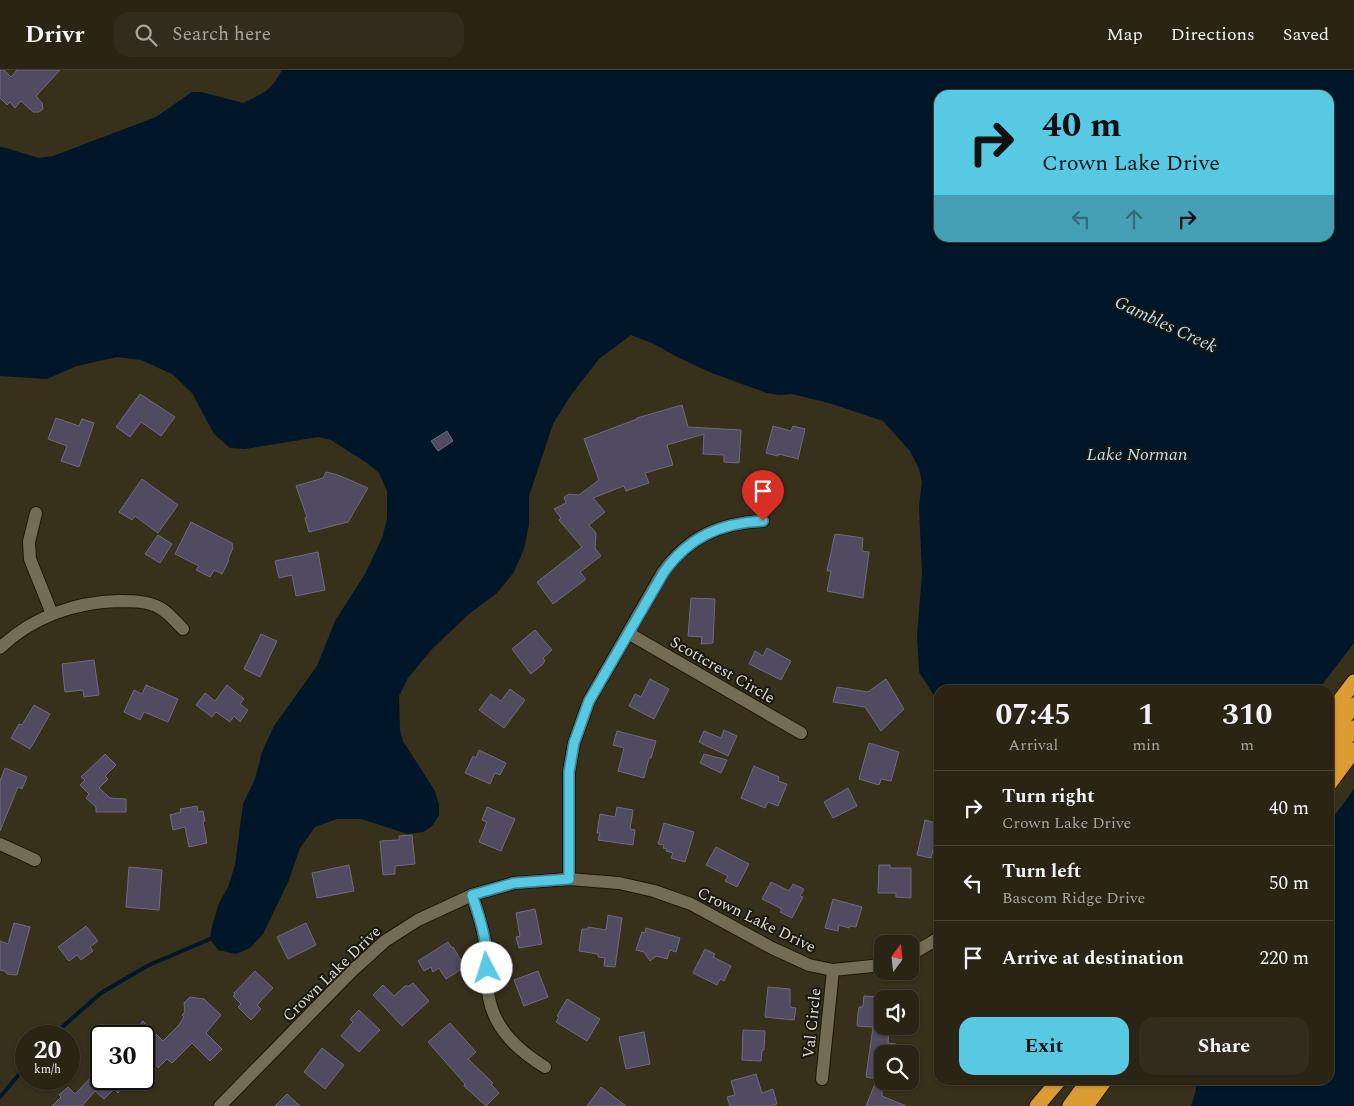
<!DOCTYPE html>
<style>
:root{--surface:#292414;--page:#312c1d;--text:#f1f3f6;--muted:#a5a4a0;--line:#454134;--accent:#58c9e3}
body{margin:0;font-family:Spectral,serif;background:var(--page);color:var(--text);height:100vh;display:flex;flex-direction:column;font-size:19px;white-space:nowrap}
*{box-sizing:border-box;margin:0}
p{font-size:16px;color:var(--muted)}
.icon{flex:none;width:28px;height:28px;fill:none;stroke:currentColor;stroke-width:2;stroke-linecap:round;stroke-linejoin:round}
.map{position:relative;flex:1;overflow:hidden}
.sheet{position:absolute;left:934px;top:615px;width:400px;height:400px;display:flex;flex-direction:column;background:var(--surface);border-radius:15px;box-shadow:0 1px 4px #0004,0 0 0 1px var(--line)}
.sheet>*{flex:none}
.banner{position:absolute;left:934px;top:20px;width:400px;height:152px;border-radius:15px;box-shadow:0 1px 4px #0004,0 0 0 1px var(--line);background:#58c9e3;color:#111;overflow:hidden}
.needle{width:32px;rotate:15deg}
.tools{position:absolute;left:874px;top:865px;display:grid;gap:10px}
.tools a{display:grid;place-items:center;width:45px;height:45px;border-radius:10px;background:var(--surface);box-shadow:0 1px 4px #0004,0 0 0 1px var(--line);font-size:25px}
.speed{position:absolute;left:15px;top:955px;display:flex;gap:10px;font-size:25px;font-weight:700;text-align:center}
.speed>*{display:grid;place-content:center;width:65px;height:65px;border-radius:50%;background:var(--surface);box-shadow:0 1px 4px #0004,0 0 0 1px var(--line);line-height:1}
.speed small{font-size:12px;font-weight:400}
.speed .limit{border:2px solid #111;border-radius:8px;background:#fff;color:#111}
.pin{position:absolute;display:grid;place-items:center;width:42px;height:42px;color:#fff;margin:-51px -21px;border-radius:50% 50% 50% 0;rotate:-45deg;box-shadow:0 0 5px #0007}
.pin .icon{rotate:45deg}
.me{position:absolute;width:55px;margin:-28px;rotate:355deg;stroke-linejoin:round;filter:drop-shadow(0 0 4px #0008)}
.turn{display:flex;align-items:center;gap:18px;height:105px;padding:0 25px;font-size:22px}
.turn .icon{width:65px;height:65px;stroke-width:2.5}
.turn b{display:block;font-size:35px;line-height:42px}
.lanes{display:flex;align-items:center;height:48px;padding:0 25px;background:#0003;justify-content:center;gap:25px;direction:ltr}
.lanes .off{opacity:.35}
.eta{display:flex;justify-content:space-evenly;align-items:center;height:85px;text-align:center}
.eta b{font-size:30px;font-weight:700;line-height:35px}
.action{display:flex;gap:10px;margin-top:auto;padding:10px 25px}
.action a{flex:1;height:58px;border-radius:15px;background:var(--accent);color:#111;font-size:20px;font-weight:700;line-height:58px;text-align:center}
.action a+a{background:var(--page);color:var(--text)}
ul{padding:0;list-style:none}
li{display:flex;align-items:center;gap:15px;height:75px;padding:0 25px;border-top:1px solid var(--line)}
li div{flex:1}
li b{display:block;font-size:19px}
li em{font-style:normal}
header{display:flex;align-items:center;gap:30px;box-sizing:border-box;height:70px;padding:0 25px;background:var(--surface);border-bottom:1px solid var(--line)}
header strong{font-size:24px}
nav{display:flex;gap:28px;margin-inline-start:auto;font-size:18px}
.search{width:350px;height:45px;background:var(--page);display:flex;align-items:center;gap:12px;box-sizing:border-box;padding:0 18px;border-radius:15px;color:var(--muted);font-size:19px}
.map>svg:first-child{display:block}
.water{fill:#011628;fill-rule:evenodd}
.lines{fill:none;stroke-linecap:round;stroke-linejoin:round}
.stream{stroke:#011628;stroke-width:4}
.building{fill:#514b61;stroke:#706a81}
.street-casing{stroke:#1e1704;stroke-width:14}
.highway-casing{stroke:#1e1704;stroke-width:17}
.street{stroke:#746c55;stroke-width:12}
.highway{stroke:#dc9c32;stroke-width:15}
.route-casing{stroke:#398394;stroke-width:12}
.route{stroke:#58c9e3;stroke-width:9}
.labels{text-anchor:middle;stroke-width:4;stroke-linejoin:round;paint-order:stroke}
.street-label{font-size:16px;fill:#e0dccf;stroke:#1b180f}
.water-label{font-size:18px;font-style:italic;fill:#baddfe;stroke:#1b180f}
</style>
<header>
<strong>Drivr</strong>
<div class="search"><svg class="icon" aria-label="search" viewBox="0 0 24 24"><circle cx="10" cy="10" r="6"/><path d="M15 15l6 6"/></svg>Search here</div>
<nav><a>Map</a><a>Directions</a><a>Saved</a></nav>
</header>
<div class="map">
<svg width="1354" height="1036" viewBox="0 0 1354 1036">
<rect width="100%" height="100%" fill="#37301a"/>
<!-- water -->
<g class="water">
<path d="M 282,0 L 1354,0 L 1354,573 L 1318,620 L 939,620 L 939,633 L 919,602 L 917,566 L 922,504 L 919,436 L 922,412 L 919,399 L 910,381 L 883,351 L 829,333 L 792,324 L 780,325 L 767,323 L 712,303 L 679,288 L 654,274 L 631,265 L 599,289 L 571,325 L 553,354 L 529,426 L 529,455 L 524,479 L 514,502 L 497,523 L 469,544 L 432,579 L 408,608 L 399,626 L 400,660 L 403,671 L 435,721 L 439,735 L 439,745 L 432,756 L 423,762 L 408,764 L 361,749 L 337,749 L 315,757 L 300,778 L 289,810 L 263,864 L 250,878 L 236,884 L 218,880 L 210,869 L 211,860 L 219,833 L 228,817 L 235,795 L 243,734 L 255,709 L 262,682 L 274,656 L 317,596 L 335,551 L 365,504 L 382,468 L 387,449 L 387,421 L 379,403 L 367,393 L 331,370 L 318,367 L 245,379 L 230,378 L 214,364 L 192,323 L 172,304 L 141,290 L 117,287 L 77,296 L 47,309 L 0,306 L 0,77 L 6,78 L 39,88 L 53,86 L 156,47 L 192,22 L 201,22 L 243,33 C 265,22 270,22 282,0 ZM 939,25 L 1329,25 L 1329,168 L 939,168 Z"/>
<polygon points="1354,719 1354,1036 1191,1036 1196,1020 1196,1010 1329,1010 1329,753"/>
</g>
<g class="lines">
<!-- stream -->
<g class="stream">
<polyline points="52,966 101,923 147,896 210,869"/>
<polyline points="0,1027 26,996"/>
</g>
</g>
<!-- building -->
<g class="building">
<polygon points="0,0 4,0 11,7 17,0 60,0 36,26 42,33 43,39 39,42 33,42 21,31 15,38 10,32 7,35 0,28"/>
<polygon points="140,324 175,347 161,366 141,352 130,367 116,357"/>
<polygon points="682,335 688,357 741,360 739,393 724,392 724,385 703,384 704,364 667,375 673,395 645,403 649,413 626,421 624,416 593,428 605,442 589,455 596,463 595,478 601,486 580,502 586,509 553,534 537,512 582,477 559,450 561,448 554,439 566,433 564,427 569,424 579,425 599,410 584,369 637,349 637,348"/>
<polygon points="56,348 79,356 82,349 94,353 79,397 61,391 67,376 48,369"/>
<polygon points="773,356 791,361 793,356 805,359 798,389 779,384 778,386 766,383"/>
<polygon points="447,361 453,371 438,381 431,371"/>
<polygon points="326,402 338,405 368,418 348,452 309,462 305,448 307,447 296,416 323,408"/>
<polygon points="142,409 178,435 158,463 135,446 132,450 119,442"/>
<polygon points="191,452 232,473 233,478 228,489 229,490 222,504 214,500 210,507 196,500 199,496 175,484"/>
<polygon points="835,464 863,468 862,481 869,482 863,528 827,521 831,501 827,501"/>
<polygon points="158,465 172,474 160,493 145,484"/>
<polygon points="318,482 325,520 296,526 292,505 279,508 275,491"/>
<polygon points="691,528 715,529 713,573 701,574 702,567 688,566"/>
<polygon points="535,560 552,580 543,588 545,591 542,595 531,604 512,579"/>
<polygon points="261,564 277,571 260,607 244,599"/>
<polygon points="767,578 791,591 781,610 749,594 755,581 763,586"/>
<polygon points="94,590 99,625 84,627 83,620 65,622 62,594"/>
<polygon points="650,609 669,619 654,649 629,636 635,624 641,627"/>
<polygon points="886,609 904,639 881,661 865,637 833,632 837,617 868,622"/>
<polygon points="146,615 178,629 168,652 144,642 140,650 124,642 134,620 142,624"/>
<polygon points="227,615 244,629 240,634 248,640 240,652 234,646 230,652 216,642 212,647 196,635 205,623 215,631"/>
<polygon points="510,619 525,630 504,658 479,640 491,624 501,631"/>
<polygon points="34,635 50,644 30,679 11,668 19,654 22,655"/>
<polygon points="724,660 737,666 728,686 699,672 704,661 721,668"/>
<polygon points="617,661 656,671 651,688 649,688 644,708 618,701 624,678 613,675"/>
<polygon points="869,673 899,682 891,711 881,709 879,715 859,709"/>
<polygon points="479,680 506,693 500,705 495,703 490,714 465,703 473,686 476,688"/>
<polygon points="105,684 116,695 105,706 108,709 99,718 110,728 126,729 126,742 96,742 96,737 86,728 89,724 80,715 85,710 81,707"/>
<polygon points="704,684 727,690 721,703 700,693"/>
<polygon points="754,696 779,707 778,711 787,714 778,736 768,732 765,738 741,728"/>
<polygon points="5,698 27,707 22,719 18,717 0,761 0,711"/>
<polygon points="848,718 857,736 833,748 824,732"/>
<polygon points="197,736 198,742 203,741 205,751 203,751 207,773 189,777 185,757 173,760 170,745 181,742 180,739"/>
<polygon points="487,737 515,749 501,781 479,772 487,752 482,750"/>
<polygon points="617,737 633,740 630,759 635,760 633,775 598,770 600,763 597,763 600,744 615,747"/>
<polygon points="925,750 939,754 939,781 933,780 931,788 917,785"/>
<polygon points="664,753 694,762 685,792 671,788 673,783 666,781 667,779 663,778 664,775 658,774"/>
<polygon points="412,765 415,794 395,796 395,804 383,805 380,771 399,770 399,766"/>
<polygon points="716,777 749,794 737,817 725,811 728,806 706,795"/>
<polygon points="349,795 354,821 317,828 312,803"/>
<polygon points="879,795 890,795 890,798 911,798 911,828 896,827 896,823 878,823"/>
<polygon points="129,797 162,800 159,840 126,837"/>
<polygon points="771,812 789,821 793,814 804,819 800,826 803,827 792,848 780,842 782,839 762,829"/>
<polygon points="833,829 862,837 856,857 850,856 849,858 839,855 838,861 825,858"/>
<polygon points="535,839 542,874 519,878 516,867 520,866 516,843"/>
<polygon points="608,845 622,848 615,897 604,896 605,888 598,887 598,884 579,881 582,859 588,859 588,857 606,860"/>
<polygon points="14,853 30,857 17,905 7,904 5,901 0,900 0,871 8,874"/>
<polygon points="306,853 316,875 288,889 277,867"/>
<polygon points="86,856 98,871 90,877 93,881 81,890 77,885 69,891 58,877"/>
<polygon points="646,858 680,868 676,882 670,880 667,889 656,886 650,891 644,882 636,880 642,862 645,863"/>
<polygon points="448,872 452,878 453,877 465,897 446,909 439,898 433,902 431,897 424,901 418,891"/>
<polygon points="705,879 715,884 713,887 731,896 724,911 720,909 717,915 693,903"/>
<polygon points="255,901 273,918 257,935 261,939 251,950 238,937 241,934 233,926 235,925 234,923"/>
<polygon points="538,901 548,927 524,936 514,910"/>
<polygon points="413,913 429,931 402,956 373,925 383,915 394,926 405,916 409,916"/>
<polygon points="768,917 790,919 790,937 796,938 794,950 765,947"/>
<polygon points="864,926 882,927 882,956 889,956 888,973 896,974 895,984 882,984 882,1026 906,1036 866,1036 877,1009 866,1007 873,957 857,956 858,943 859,937 863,937"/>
<polygon points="190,927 204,929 221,945 206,963 222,979 210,991 192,973 172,993 167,989 158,998 156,995 150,1001 144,995 144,966 136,959 143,951 163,971 179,955 184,947 182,945 185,942 184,933"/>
<polygon points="567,929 600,949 587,971 556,952 559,947 557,946"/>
<polygon points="359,940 380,960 359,982 341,966 353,952 350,949"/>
<polygon points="450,953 476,982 468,989 493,1013 491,1014 499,1023 486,1036 464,1016 465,1014 428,972"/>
<polygon points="743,960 765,961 764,980 762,980 761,991 742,990"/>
<polygon points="644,962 650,994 626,999 619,967"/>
<polygon points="322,978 344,995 325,1019 304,1002"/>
<polygon points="101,997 101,1009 131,1009 118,1023 114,1019 104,1029 95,1021 82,1036 52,1036 61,1027 59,1025 68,1017 75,1024"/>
<polygon points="756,1004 762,1023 773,1019 777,1034 771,1036 730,1036 727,1027 735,1025 731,1011"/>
<polygon points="601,1017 626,1036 587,1036"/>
<polygon points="287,1024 300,1036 275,1036"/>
</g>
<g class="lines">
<defs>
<g id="street">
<polyline points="36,443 29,472 30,489 52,544"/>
<polyline points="628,563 801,663"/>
<path d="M 0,578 C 32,547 75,532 119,531 C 132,531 148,531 160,538 C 169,543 176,552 183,559"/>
<polyline points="0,774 35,790"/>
<path d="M 569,809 L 569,702 L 574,673 L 589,631 L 663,502 C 689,467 719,453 763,451"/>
<path d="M 472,825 C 479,845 485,865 487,885 C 489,899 486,913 489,928 C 495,960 519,981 545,997"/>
<polyline points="910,885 939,868"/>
<polyline points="822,1009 833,900"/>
<polyline points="220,1036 352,901 385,871 418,850 472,825 514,813 569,809 619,813 654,821 691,834 772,878 809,895 833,900 882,895"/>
</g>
<g id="highway">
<polyline points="1329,645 1354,612"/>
<polyline points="1329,668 1354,635"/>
<polyline points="1329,691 1354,658"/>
<polyline points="1329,714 1354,680"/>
<polyline points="1037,1036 1059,1010"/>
<polyline points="1070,1036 1089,1010"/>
<polyline points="1086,1036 1105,1010"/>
</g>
</defs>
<!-- street casing -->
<use href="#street" class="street-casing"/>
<!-- highway casing -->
<use href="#highway" class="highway-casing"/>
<!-- street -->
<use href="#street" class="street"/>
<!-- highway -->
<use href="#highway" class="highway"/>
</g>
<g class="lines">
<defs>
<path id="route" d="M 487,898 C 488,873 480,848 472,825 L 514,813 L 569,809 L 569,702 L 574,673 L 589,631 L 664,502 C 689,467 720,453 763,451"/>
</defs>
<!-- route casing -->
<use href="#route" class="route-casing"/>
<!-- route -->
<use href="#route" class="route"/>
</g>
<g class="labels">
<!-- street labels -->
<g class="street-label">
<text transform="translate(723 599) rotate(30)" y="6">Scottcrest Circle</text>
<text transform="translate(757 849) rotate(26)" y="6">Crown Lake Drive</text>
<text transform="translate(331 903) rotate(-44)" y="6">Crown Lake Drive</text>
<text transform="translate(811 953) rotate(-84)" y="6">Val Circle</text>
</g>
<!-- water labels -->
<g class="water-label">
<text transform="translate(1166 254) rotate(25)" y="6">Gambles Creek</text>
<text x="1137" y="390">Lake Norman</text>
</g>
</g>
</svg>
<div class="tools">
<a><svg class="needle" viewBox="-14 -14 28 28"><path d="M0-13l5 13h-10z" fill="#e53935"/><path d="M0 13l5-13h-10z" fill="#a5a4a0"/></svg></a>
<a><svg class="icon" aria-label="sound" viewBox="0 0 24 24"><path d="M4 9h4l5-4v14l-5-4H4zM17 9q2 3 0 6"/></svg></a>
<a><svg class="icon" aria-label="search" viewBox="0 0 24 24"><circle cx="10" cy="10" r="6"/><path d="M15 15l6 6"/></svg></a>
</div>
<div class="speed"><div>20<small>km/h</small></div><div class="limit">30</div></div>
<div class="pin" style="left:763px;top:451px;background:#d93025"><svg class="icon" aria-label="arrive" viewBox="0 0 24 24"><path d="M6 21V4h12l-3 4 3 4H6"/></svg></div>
<svg class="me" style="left:487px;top:898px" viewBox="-20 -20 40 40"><circle r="19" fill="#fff"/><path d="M0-13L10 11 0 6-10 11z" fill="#58c9e3"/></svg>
<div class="banner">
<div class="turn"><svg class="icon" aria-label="right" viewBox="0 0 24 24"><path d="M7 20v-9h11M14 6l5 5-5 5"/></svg><div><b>40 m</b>Crown Lake Drive</div></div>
<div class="lanes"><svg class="icon off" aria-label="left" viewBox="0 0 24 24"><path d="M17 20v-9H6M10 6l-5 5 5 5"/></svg><svg class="icon off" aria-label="ahead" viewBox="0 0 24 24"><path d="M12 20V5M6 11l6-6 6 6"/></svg><svg class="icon" aria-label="right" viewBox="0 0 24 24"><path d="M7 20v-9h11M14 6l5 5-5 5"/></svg></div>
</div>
<section class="sheet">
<div class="eta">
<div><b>07:45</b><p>Arrival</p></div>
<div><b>1</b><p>min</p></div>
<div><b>310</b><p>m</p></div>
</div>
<ul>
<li><svg class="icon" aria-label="right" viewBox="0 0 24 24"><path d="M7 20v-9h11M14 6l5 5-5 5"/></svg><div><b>Turn right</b><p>Crown Lake Drive</p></div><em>40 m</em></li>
<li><svg class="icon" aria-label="left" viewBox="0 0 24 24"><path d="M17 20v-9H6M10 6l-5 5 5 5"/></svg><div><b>Turn left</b><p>Bascom Ridge Drive</p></div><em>50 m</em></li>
<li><svg class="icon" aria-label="arrive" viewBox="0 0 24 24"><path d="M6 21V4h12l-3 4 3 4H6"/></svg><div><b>Arrive at destination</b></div><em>220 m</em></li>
</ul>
<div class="action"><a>Exit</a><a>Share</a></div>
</section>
</div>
